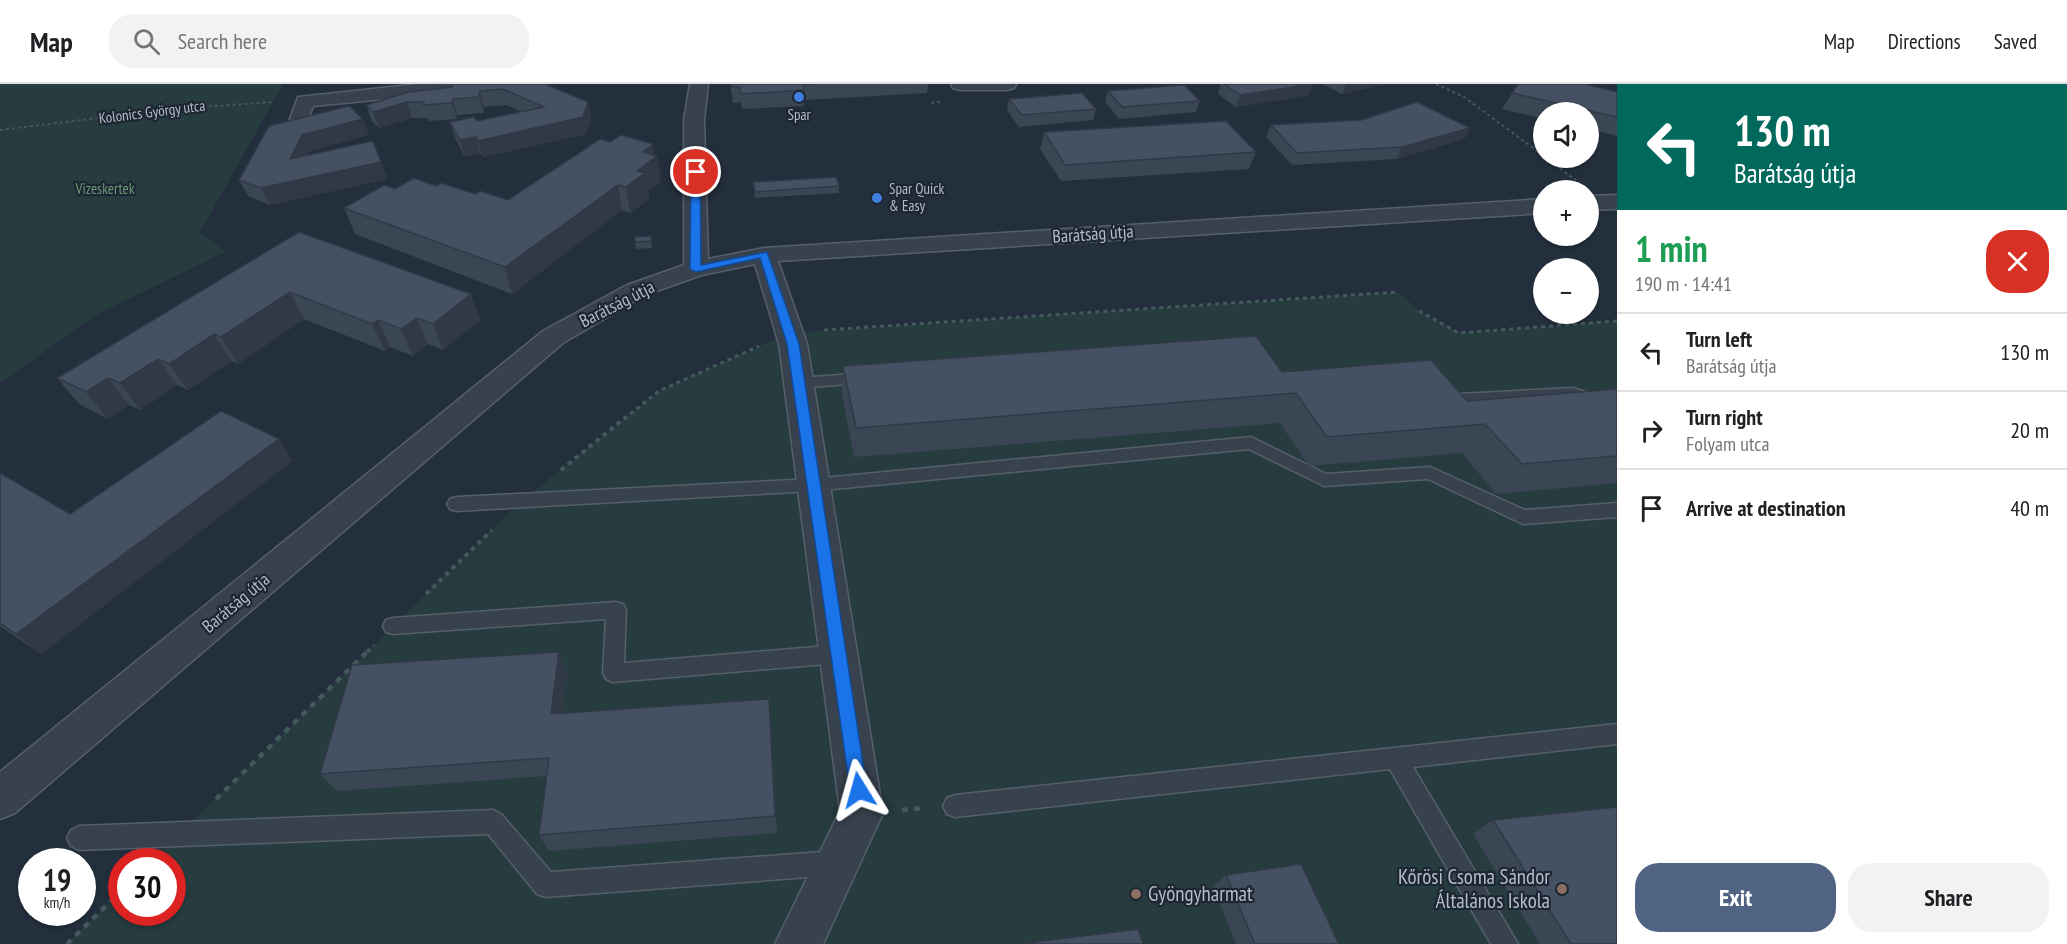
<!DOCTYPE html>
<meta charset="utf-8">
<style>
:root{--surface:#fff;--page:#f2f2f2;--text:#202124;--muted:#757577;--line:#e0e0e0;--accent:#506383}
body{margin:0;font-family:"PT Sans Narrow",sans-serif;background:var(--page);color:var(--text);height:100vh;display:flex;flex-direction:column;font-size:22px;white-space:nowrap}
*{box-sizing:border-box;margin:0}
p{font-size:20px;color:var(--muted)}
.icon{flex:none;width:33px;height:33px;fill:none;stroke:currentColor;stroke-width:2;stroke-linecap:round;stroke-linejoin:round}
.map{position:relative;flex:1;overflow:hidden}
.drawer{display:flex;flex-direction:column;background:var(--surface);width:450px}
.drawer>*{flex:none}
.guide{background:#00695c;color:#fff;overflow:hidden}
.fabs{position:absolute;left:1533px;top:18px;display:grid;gap:12px}
.fabs a{display:grid;place-items:center;width:66px;height:66px;border-radius:50%;background:var(--surface);box-shadow:0 2px 4px #0004;font-size:30px}
.speed{position:absolute;left:18px;top:764px;display:flex;gap:12px;font-size:30px;font-weight:700;text-align:center}
.speed>*{display:grid;place-content:center;width:78px;height:78px;border-radius:50%;background:var(--surface);box-shadow:0 2px 4px #0004;line-height:1}
.speed small{font-size:15px;font-weight:400}
.speed .limit{border:9px solid #d22;background:#fff;color:#111}
.pin{position:absolute;display:grid;place-items:center;width:51px;height:51px;color:#fff;margin:-26px;border:3px solid #fff;border-radius:50%;box-shadow:0 2px 6px #0007}
.me{position:absolute;width:66px;margin:-33px;rotate:352deg;stroke-linejoin:round;filter:drop-shadow(0 0 4px #0008)}
.turn{display:flex;align-items:center;gap:21px;height:126px;padding:0 18px;font-size:27px}
.turn .icon{width:78px;height:78px;stroke-width:2.5}
.turn b{display:block;font-size:42px;line-height:51px}
.round{display:grid;place-items:center;flex:none;width:63px;height:63px;border-radius:24px;background:var(--page)}
.summary{display:flex;align-items:center;justify-content:space-between;height:102px;padding:0 18px}
h1{font-size:36px;font-weight:700;line-height:45px;color:#1e9e55}
.cta{display:flex;gap:12px;margin-top:auto;padding:12px 18px}
.cta a{flex:1;height:69px;border-radius:24px;background:var(--accent);color:#fff;font-size:24px;font-weight:700;line-height:69px;text-align:center}
.cta a+a{background:var(--page);color:var(--text)}
ul{padding:0;list-style:none}
li{display:flex;align-items:center;gap:18px;height:78px;padding:0 18px;border-top:2px solid var(--line)}
li div{flex:1}
li b{display:block;font-size:22px}
li em{font-style:normal}
header{display:flex;align-items:center;gap:36px;box-sizing:border-box;height:84px;padding:0 30px;background:var(--surface);border-bottom:2px solid var(--line)}
header strong{font-size:28px}
nav{display:flex;gap:33px;margin-inline-start:auto;font-size:21px}
.search{width:420px;height:54px;background:var(--page);display:flex;align-items:center;gap:15px;box-sizing:border-box;padding:0 21px;border-radius:24px;color:var(--muted);font-size:22px}
main{display:flex;flex:1;min-height:0}
.map>svg:first-child{display:block}
.green{fill:#263c3f}
.lines{fill:none;stroke-linecap:round;stroke-linejoin:round}
.lane-casing{stroke:#565f6c;stroke-width:3}
.street-casing{stroke:#565f6c;stroke-width:3}
.path-far3{stroke:#44595c;stroke-width:2;stroke-dasharray:3 3;stroke-linecap:butt}
.path-far2{stroke:#44595c;stroke-width:3;stroke-dasharray:4 4;stroke-linecap:butt}
.path-far1{stroke:#44595c;stroke-width:4;stroke-dasharray:4.5 4.5;stroke-linecap:butt}
.path{stroke:#44595c;stroke-width:4.5;stroke-dasharray:6 6;stroke-linecap:butt}
.lane{fill:#38414e;fill-rule:evenodd}
.street{fill:#38414e;fill-rule:evenodd}
.wall{fill:#3b4654}
.shaded-wall{fill:#303945}
.building{fill:#455162;stroke:#303945;stroke-width:1.5}
.route{fill:#1a73e8;stroke:#114b97;stroke-width:1.5}
.shop-dot{fill:#3f7fe0;stroke:#1d2633;stroke-width:2}
.education-dot{fill:#8d6e63;stroke:#1d2633;stroke-width:2}
.labels{text-anchor:middle;stroke-width:4.5;stroke-linejoin:round;paint-order:stroke}
.far-street-label{font-size:15px;fill:#b4bcc9;stroke:#1d2633}
.far-poi-label{font-size:15px;fill:#b4bcc9;stroke:#1d2633}
.far-park-label{font-size:15px;fill:#6b9a76;stroke:#1d2633}
.street-label{font-size:18px;fill:#b4bcc9;stroke:#1d2633}
.near-poi-label{font-size:21px;fill:#b4bcc9;stroke:#1d2633;text-anchor:end}
</style>
<header>
<strong>Map</strong>
<div class="search"><svg class="icon" aria-label="search" viewBox="0 0 24 24"><circle cx="10" cy="10" r="6"/><path d="M15 15l6 6"/></svg>Search here</div>
<nav><a>Map</a><a>Directions</a><a>Saved</a></nav>
</header>
<main>
<div class="map">
<svg width="1617" height="860" viewBox="0 0 1617 860">
<rect width="100%" height="100%" fill="#242f3e"/>
<!-- green -->
<g class="green">
<polygon points="0,0 283,0 200,148 225,168 98,230 0,299"/>
<polygon points="1398,208 1419,227 1459,249 1617,237 1617,860 67,860 121,806 122,828 172,828 172,777 152,777 522,417 659,307 789,249"/>
</g>
<g class="lines">
<defs>
<g id="lane">
<polygon points="867,289 873,290 875,294 873,298 799,304 791,299 799,294"/>
<path d="M 1443,304 L 1459,310 L 1573,304 L 1617,318 L 1617,329 C 1602,325 1587,317 1572,314 C 1543,310 1452,334 1435,309 L 1437,305 Z"/>
<polygon points="1251,353 1326,390 1430,383 1525,426 1617,419 1617,433 1523,440 1428,395 1324,402 1249,365 813,407 456,427 450,425 447,420 450,415 456,413 813,395"/>
<polygon points="616,518 623,520 626,526 624,579 838,561 845,564 848,570 845,576 838,579 613,598 606,595 603,589 606,535 393,550 386,548 383,542 386,536 393,534"/>
<polygon points="1617,640 1617,660 1413,683 1518,860 1491,860 1390,685 955,733 947,730 943,722 947,714 955,711"/>
<polygon points="493,726 501,730 551,788 836,767 845,770 848,779 845,788 836,791 546,813 537,810 488,750 79,766 71,762 67,754 71,746 79,742"/>
</g>
<g id="street">
<polygon points="419,0 486,0 484,4 477,6 313,22 304,47 290,47 287,43 298,13"/>
<polygon points="690,0 708,0 704,36 708,175 764,164 1544,115 1544,129 778,177 807,260 883,729 823,860 775,860 840,727 779,260 755,180 702,191 645,211 563,259 15,729 0,735 0,688 543,247 627,201 684,181 684,36"/>
<polygon points="951,0 1016,0 1014,4 1007,6 960,6 953,4"/>
<polygon points="1617,111 1617,125 1588,126 1588,112"/>
</g>
</defs>
<!-- lane casing -->
<use href="#lane" class="lane-casing"/>
<!-- street casing -->
<use href="#street" class="street-casing"/>
<!-- path-far3 -->
<g class="path-far3">
<polyline points="1436,0 1464,13 1544,72"/>
<polyline points="931,19 940,18"/>
<polyline points="0,46 171,25 274,18"/>
<polyline points="1545,74 1576,96"/>
</g>
<!-- path-far2 -->
<g class="path-far2">
<polyline points="1419,227 1459,249 1617,237"/>
<polyline points="824,246 1398,208"/>
<polyline points="624,335 659,307 759,262"/>
</g>
<!-- path-far1 -->
<g class="path-far1">
<polyline points="561,386 626,333"/>
<polyline points="426,510 492,446"/>
<polyline points="367,568 374,561"/>
</g>
<!-- path -->
<g class="path">
<polyline points="216,715 368,567"/>
<polyline points="902,726 925,724"/>
<polyline points="67,860 122,806"/>
</g>
<!-- lane -->
<use href="#lane" class="lane"/>
<!-- street -->
<use href="#street" class="street"/>
</g>
<!-- wall -->
<g class="wall">
<polygon points="545,0 591,34 586,50 483,73 480,69 465,73 455,54 450,38 477,37 522,28 507,21 484,23 483,29 457,31 457,35 429,37 428,34 412,34 379,44 372,37 366,21 409,8"/>
<polygon points="730,0 928,0 927,9 804,16 804,22 742,25 741,18 733,19"/>
<polygon points="1221,0 1313,0 1309,11 1236,23 1218,10"/>
<polygon points="1323,0 1384,0 1342,10"/>
<polygon points="1108,7 1200,17 1196,28 1119,35 1105,18"/>
<polygon points="1617,8 1617,52 1588,45 1588,28 1544,28 1544,35 1502,25 1512,9"/>
<polygon points="1009,15 1096,25 1093,36 1019,43 1007,26"/>
<polygon points="1271,41 1470,44 1464,55 1396,75 1292,81 1266,53"/>
<polygon points="269,42 369,51 309,67 307,71 373,57 387,95 270,121 248,112 239,96"/>
<polygon points="1044,48 1256,68 1249,85 1061,97 1040,65"/>
<polygon points="655,71 661,97 648,107 649,115 630,129 622,126 512,210 355,150 344,124 395,105 436,102 508,116"/>
<polygon points="753,98 839,102 839,109 755,114"/>
<polygon points="299,148 471,210 480,236 443,266 428,260 413,272 390,263 385,267 304,235 238,280 231,277 188,306 177,301 140,326 129,321 108,335 79,320 57,294"/>
<polygon points="651,152 652,164 636,165 635,158"/>
<polygon points="843,282 1282,288 1467,317 1617,305 1617,399 1496,410 1462,369 1309,382 1280,339 854,373 842,311"/>
<polygon points="279,355 292,377 41,570 0,542 0,389 70,430"/>
<polygon points="559,568 567,588 562,629 769,615 777,749 549,767 539,751 547,692 337,707 320,690"/>
<polygon points="1493,736 1617,860 1540,860 1473,750"/>
<polygon points="1226,791 1339,860 1236,860 1213,803"/>
</g>
<!-- shaded-wall -->
<g class="shaded-wall">
<polygon points="1313,0 1309,11 1236,23 1240,11"/>
<polygon points="1346,0 1384,0 1342,10"/>
<polygon points="480,7 484,23 483,29 479,13"/>
<polygon points="453,15 457,31 457,35 452,19"/>
<polygon points="407,18 412,34 379,44 373,28"/>
<polygon points="588,18 591,34 586,50 483,73 478,57"/>
<polygon points="363,35 369,51 309,67 297,91 290,75 302,51"/>
<polygon points="1470,44 1464,55 1396,75 1402,63"/>
<polygon points="476,53 480,69 465,73 460,56"/>
<polygon points="653,60 655,74 657,72 661,97 648,107 649,115 630,129 626,103 637,87 643,68"/>
<polygon points="381,78 387,95 270,121 261,104"/>
<polygon points="618,101 622,126 512,210 505,183"/>
<polygon points="290,208 304,235 238,280 221,253"/>
<polygon points="471,210 480,236 443,266 433,240"/>
<polygon points="417,234 428,260 413,272 401,245"/>
<polygon points="378,236 390,263 385,267 372,240"/>
<polygon points="214,250 231,277 188,306 169,280"/>
<polygon points="158,275 177,301 140,326 120,299"/>
<polygon points="108,294 129,321 108,335 86,308"/>
<polygon points="279,355 292,377 41,570 16,550"/>
<polygon points="559,568 567,588 560,649 551,630"/>
</g>
<!-- building -->
<g class="building">
<polygon points="453,0 545,0 588,18 583,33 478,57 476,53 460,56 450,38 474,33 477,37 544,23 503,5 480,7 479,13 453,15 452,19 423,21 424,18 407,18 373,28 366,21 409,8 452,3"/>
<polygon points="732,0 815,0 803,1 804,6 741,10 740,3 732,3"/>
<polygon points="1224,0 1312,0 1240,11"/>
<polygon points="1518,0 1585,0 1617,8 1617,33 1512,9"/>
<polygon points="1184,1 1200,17 1122,23 1108,7"/>
<polygon points="1082,9 1096,25 1022,31 1009,15"/>
<polygon points="1417,18 1470,44 1402,63 1297,69 1271,41 1361,36"/>
<polygon points="349,22 363,35 302,51 290,75 373,57 381,78 261,104 239,96 269,42"/>
<polygon points="1226,37 1256,68 1065,81 1044,48"/>
<polygon points="621,51 653,60 643,68 657,72 637,87 645,89 626,103 618,101 505,183 344,124 384,101 395,105 414,94 436,102 441,99 475,110 480,107 508,116 600,55 610,58"/>
<polygon points="836,93 839,102 755,108 753,98"/>
<polygon points="299,148 471,210 433,240 417,234 401,245 378,236 372,240 290,208 221,253 214,250 169,280 158,275 120,299 108,294 86,308 57,294"/>
<polygon points="651,152 651,157 635,158 635,153"/>
<polygon points="1256,252 1282,288 1431,276 1467,317 1617,305 1617,372 1522,380 1485,340 1327,353 1296,309 856,344 843,282"/>
<polygon points="221,327 279,355 16,550 0,539 0,389 70,430"/>
<polygon points="559,568 551,630 769,615 775,732 539,751 549,674 320,690 352,581"/>
<polygon points="1617,723 1617,860 1571,860 1493,736"/>
<polygon points="1301,780 1339,860 1255,860 1226,791"/>
<polygon points="1138,845 1143,860 1019,860"/>
</g>
<!-- route -->
<polygon class="route" points="696,85 700,88 701,181 767,168 799,260 867,706 865,712 859,715 853,712 850,706 787,260 760,174 696,188 690,185 691,88"/>
<!-- markers -->
<g class="shop-dot">
<circle cx="799" cy="13" r="6"/>
<circle cx="877" cy="114" r="6"/>
</g>
<g class="education-dot">
<circle cx="1562" cy="805" r="6"/>
<circle cx="1136" cy="810" r="6"/>
</g>
<g class="labels">
<!-- far-street labels -->
<g class="far-street-label">
<text transform="translate(152 28) rotate(-7)" y="5">Kolonics György utca</text>
</g>
<!-- far-poi labels -->
<g class="far-poi-label">
<text x="799" y="36">Spar</text>
<text x="889" y="110" text-anchor="start">Spar Quick<tspan x="889" dy="17">&amp; Easy</tspan></text>
</g>
<!-- far-park labels -->
<g class="far-park-label">
<text x="105" y="110">Vizeskertek</text>
</g>
<!-- street labels -->
<g class="street-label">
<text transform="translate(1093 150) rotate(-4)" y="6">Barátság útja</text>
<text transform="translate(617 220) rotate(-27)" y="6">Barátság útja</text>
<text transform="translate(236 519) rotate(-40)" y="6">Barátság útja</text>
</g>
<!-- near-poi labels -->
<g class="near-poi-label">
<text x="1550" y="800">Kőrösi Csoma Sándor<tspan x="1550" dy="24">Általános Iskola</tspan></text>
<text x="1148" y="817" text-anchor="start">Gyöngyharmat</text>
</g>
</g>
</svg>
<div class="fabs">
<a><svg class="icon" aria-label="sound" viewBox="0 0 24 24"><path d="M4 9h4l5-4v14l-5-4H4zM17 9q2 3 0 6"/></svg></a>
<a>+</a>
<a>−</a>
</div>
<div class="speed"><div>19<small>km/h</small></div><div class="limit">30</div></div>
<div class="pin" style="left:696px;top:88px;background:#d93025"><svg class="icon" aria-label="arrive" viewBox="0 0 24 24"><path d="M6 21V4h12l-3 4 3 4H6"/></svg></div>
<svg class="me" style="left:859px;top:706px" viewBox="-20 -20 40 40"><path d="M0-17L14 15 0 8-14 15z" fill="#1a73e8" stroke="#fff" stroke-width="4"/></svg>
</div>
<section class="drawer">
<div class="guide">
<div class="turn"><svg class="icon" aria-label="left" viewBox="0 0 24 24"><path d="M17 20v-9H6M10 6l-5 5 5 5"/></svg><div><b>130 m</b>Barátság útja</div></div>
</div>
<div class="summary"><div><h1>1 min</h1><p>190 m · 14:41</p></div><a class="round" style="background:#d93025;color:#fff"><svg class="icon" aria-label="close" viewBox="0 0 24 24"><path d="M6 6l12 12M18 6L6 18"/></svg></a></div>
<ul>
<li><svg class="icon" aria-label="left" viewBox="0 0 24 24"><path d="M17 20v-9H6M10 6l-5 5 5 5"/></svg><div><b>Turn left</b><p>Barátság útja</p></div><em>130 m</em></li>
<li><svg class="icon" aria-label="right" viewBox="0 0 24 24"><path d="M7 20v-9h11M14 6l5 5-5 5"/></svg><div><b>Turn right</b><p>Folyam utca</p></div><em>20 m</em></li>
<li><svg class="icon" aria-label="arrive" viewBox="0 0 24 24"><path d="M6 21V4h12l-3 4 3 4H6"/></svg><div><b>Arrive at destination</b></div><em>40 m</em></li>
</ul>
<div class="cta"><a>Exit</a><a>Share</a></div>
</section>
</main>
